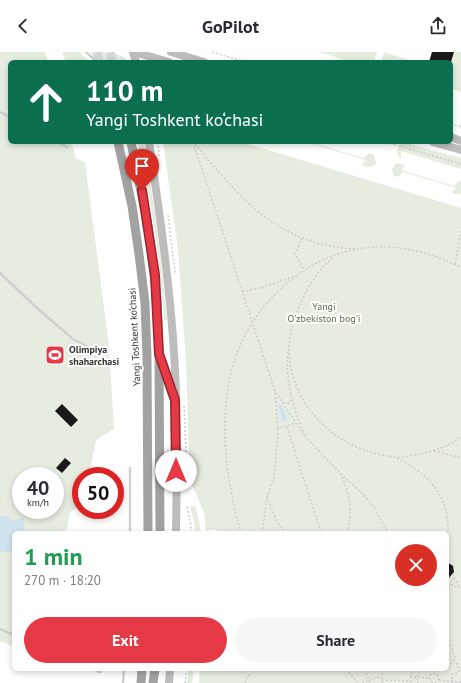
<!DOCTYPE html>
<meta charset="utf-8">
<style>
:root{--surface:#fff;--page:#f7f7f7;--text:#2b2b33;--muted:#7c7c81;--accent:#e63946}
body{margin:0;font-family:"PT Sans",sans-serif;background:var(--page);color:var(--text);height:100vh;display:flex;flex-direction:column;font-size:15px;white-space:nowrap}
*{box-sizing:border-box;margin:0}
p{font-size:13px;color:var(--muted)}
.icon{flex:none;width:22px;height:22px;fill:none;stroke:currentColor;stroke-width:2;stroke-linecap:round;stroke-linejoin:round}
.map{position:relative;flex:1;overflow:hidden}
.panel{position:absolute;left:12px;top:479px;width:437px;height:140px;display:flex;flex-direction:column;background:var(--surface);border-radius:6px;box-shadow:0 2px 6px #0003}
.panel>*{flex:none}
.banner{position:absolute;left:8px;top:8px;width:445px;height:84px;border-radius:6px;box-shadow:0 2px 6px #0003;background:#0b6e4f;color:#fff;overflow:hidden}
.speed{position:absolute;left:12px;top:415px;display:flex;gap:8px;font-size:20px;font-weight:700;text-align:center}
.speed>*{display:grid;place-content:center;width:52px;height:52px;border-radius:50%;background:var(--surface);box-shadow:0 2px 6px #0003;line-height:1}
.speed small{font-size:10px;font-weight:400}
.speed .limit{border:6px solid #d22;background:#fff;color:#111}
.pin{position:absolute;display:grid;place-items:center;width:34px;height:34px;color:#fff;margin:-41px -17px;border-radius:50% 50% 50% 0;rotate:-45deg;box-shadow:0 0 4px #0007}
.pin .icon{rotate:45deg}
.me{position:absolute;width:44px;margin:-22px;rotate:0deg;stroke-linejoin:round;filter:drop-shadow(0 0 3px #0008)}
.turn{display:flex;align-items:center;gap:14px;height:84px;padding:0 12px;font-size:18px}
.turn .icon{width:52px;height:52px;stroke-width:2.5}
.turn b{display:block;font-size:28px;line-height:34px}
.round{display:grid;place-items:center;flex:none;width:42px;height:42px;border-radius:21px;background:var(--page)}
.headline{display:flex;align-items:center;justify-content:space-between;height:68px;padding:0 12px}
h1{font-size:24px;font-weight:600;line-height:30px;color:#1e9e55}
.button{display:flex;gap:8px;margin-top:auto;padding:8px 12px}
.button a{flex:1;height:46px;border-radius:24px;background:var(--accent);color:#fff;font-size:16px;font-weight:600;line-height:46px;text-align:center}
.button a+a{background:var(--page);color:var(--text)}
header{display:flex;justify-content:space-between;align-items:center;height:52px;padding:0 12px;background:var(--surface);font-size:18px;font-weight:600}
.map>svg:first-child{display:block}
.green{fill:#e6ecdf;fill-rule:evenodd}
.water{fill:#cfe2ee}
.building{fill:#1a1a1a}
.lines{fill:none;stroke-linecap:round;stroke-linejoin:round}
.trunk-tunnel{stroke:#d6d6d6;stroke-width:9;stroke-dasharray:9 4.5;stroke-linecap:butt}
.path{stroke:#cdcdcd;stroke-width:1.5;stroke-dasharray:2 2;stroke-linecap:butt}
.service{stroke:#d0d0d0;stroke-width:2.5}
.secondary{stroke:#bdbdbd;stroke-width:8}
.trunk{stroke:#a2a2a2;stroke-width:9}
.route-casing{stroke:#96252e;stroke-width:10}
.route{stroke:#e63946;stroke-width:7}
.labels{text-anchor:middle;stroke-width:4;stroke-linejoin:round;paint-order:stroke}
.park-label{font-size:10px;fill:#56703f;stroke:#fff}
.street-label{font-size:10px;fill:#333;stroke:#fff}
.poi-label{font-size:10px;font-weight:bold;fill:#333;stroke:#fff;text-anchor:start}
</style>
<header><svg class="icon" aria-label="back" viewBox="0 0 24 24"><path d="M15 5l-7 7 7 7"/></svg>GoPilot<svg class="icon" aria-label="share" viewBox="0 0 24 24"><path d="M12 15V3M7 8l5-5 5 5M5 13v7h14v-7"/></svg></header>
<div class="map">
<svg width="461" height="631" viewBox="0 0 461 631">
<rect width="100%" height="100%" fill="#fff"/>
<!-- green -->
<g class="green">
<path d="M 0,0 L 45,0 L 48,10 L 10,10 L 10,90 L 71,90 L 76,106 L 85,110 L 109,294 L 114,377 L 96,388 L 89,424 L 81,424 L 81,454 L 70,460 L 66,481 L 14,481 L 14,595 L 0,589 ZM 21,424 L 55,424 L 55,458 L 21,458 Z"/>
<polygon points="62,0 79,0 90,10 66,10"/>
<path d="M 90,0 C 105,0 121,0 129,10 L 101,10 Z"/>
<polygon points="319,0 377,0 374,10 352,10"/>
<polygon points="384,0 412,9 412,10 381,10"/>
<polygon points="454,0 461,0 461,40 451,36 451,10"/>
<path d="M 138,90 L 144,90 L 158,182 L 167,268 L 164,269 C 161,208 151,149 138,90 Z"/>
<polygon points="163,90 245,90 245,91 461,156 461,631 199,631 200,617 447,617 447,481 222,481 214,477 206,479 204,461 190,428 186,309 178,197"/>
<path d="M 305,90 L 309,90 L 363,106 L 369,101 L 374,103 L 376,111 C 372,117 367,115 361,113 L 366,108 Z"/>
<polygon points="401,90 461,106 461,117 401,99 401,106 399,105 397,100"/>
<polygon points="396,111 405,113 401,118 454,134 459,129 461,130 461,142 455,142 452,140 457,136 403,120 398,125 393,123 392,117"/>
<polygon points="195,454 199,469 201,481 195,481 194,470 190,455"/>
<polygon points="189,617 194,617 192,631 187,631"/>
</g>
<!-- water -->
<g class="water">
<polygon points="280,351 288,368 282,370 278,352"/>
<polygon points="0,464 4,464 13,468 24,466 25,481 14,481 14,498 8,500 0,500"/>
</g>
<!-- building -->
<g class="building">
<polygon points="432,0 454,0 451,10 429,10"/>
<polygon points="62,352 78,368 71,375 55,359"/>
<polygon points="65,406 71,411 62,421 56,416"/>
<polygon points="447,510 453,514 454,520 447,528"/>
</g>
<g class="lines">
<!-- trunk-tunnel -->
<g class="trunk-tunnel">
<polyline points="97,0 99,10"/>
<polyline points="110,0 113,10"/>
</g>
<!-- path -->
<g class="path">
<polyline points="212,0 246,10"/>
<polyline points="451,72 461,75"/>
<polyline points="158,90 159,104"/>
<polyline points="193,90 275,339 303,382 345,426 362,441 373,454 388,481"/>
<polyline points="386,90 461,112"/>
<path d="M 195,92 C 242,148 278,193 356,197"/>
<polyline points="168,163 175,221"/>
<polyline points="302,186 295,202 304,218"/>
<path d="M 333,206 C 319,216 305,239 299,255 C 294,268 289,282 289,296 C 289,355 339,400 395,405 C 403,406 412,403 419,402 C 434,399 449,394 461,385"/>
<polyline points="455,212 461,179"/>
<polyline points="242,240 264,235 293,225"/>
<path d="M 288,300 C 285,328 293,357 305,383"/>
<polyline points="283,351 289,351 292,347"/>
<polyline points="184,354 187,416"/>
<polyline points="287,375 321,481"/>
<polyline points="277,377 296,371"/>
<polyline points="434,399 461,406"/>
<path d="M 397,406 C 430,423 453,447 447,487"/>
<path d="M 342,425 C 350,443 354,463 346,481"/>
<polyline points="267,445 277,470 285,481"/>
<polyline points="187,455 191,474 191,481"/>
<path d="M 241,481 C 227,431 219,377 230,325 C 245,253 313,191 388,195 C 414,196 438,204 461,215"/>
<polyline points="262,481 267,445 274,426 278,380 275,339"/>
<polyline points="452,522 460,536"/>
<polyline points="447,531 460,536"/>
<polyline points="447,590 451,594 455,605 453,610 447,614"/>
<polyline points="447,600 448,604 447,606"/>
<polyline points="346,617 358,631"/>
<polyline points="365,617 370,631"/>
<circle cx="434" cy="626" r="4.5"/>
<polyline points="411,625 412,617"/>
<polyline points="382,628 411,629 411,625 430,626"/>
<polyline points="439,628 461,630"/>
<polyline points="185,631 187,617"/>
<polyline points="245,631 252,617"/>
<polyline points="362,631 375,626 382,626"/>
<polyline points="382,631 382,617"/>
<polyline points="417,631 418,630 416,626 419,621 418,617"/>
<path d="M 452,631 L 452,622 L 458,621 C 460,616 458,612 454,609"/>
</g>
<!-- service -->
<g class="service">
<polyline points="86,0 97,10"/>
<polyline points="0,60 10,65"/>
<polyline points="57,90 67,95"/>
<polyline points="0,221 38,257 73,287 90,296 104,299"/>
<polyline points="130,416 130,481"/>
<polyline points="0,577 14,583"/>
<polyline points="93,617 100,620"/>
<polyline points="123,631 124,617"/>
</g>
<!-- secondary -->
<g class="secondary">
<polyline points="133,0 136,10"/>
<polyline points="134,0 169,10"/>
<polyline points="171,0 204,10"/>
<polyline points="451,85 461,89"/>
<path d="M 149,90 C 159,155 168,220 173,286 C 178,351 177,416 176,481"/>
<polyline points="433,90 461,98"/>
<polyline points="169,631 170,617"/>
</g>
<!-- trunk -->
<g class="trunk">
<polyline points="118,90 132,154 139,202 145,251 147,305 148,481"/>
<polyline points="131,90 148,174 157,248 159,302 160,481"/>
<polyline points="162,309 175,348"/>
<polyline points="141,631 142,617"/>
<polyline points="153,631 155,617"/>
</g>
</g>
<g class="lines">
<defs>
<polyline id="route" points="142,138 155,223 159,302 175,348 176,419"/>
</defs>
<!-- route casing -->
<use href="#route" class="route-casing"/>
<!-- route -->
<use href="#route" class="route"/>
</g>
<!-- icons -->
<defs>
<symbol id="stadium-square" viewBox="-11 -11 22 22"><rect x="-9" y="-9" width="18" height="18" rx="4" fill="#e63946" stroke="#fff"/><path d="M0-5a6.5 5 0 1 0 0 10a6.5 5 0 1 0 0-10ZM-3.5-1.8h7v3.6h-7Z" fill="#fff"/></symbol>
</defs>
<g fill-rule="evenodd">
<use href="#stadium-square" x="44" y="292" width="22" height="22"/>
</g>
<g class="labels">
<!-- park labels -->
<g class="park-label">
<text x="324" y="258">Yangi<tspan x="324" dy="12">O'zbekiston bog'i</tspan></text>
</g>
<!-- street labels -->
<g class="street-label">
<text transform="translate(134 285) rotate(-93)" y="4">Yangi Toshkent ko‘chasi</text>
</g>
<!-- poi labels -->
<g class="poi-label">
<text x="69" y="301">Olimpiya<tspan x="69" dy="12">shaharchasi</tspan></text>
</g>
</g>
</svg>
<div class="speed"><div>40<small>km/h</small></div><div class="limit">50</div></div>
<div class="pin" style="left:142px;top:138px;background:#d93025"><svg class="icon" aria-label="arrive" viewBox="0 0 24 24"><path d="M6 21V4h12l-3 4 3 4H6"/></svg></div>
<svg class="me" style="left:176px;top:419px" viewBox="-20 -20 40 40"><circle r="19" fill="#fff"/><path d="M0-13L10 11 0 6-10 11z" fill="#e63946"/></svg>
<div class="banner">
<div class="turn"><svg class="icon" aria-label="ahead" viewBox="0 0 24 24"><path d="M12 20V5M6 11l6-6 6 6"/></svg><div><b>110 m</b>Yangi Toshkent ko‘chasi</div></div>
</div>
<section class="panel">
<div class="headline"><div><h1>1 min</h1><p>270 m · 18:20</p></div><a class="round" style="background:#d93025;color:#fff"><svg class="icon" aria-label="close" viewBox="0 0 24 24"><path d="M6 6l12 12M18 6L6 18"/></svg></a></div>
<div class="button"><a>Exit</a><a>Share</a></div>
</section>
</div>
